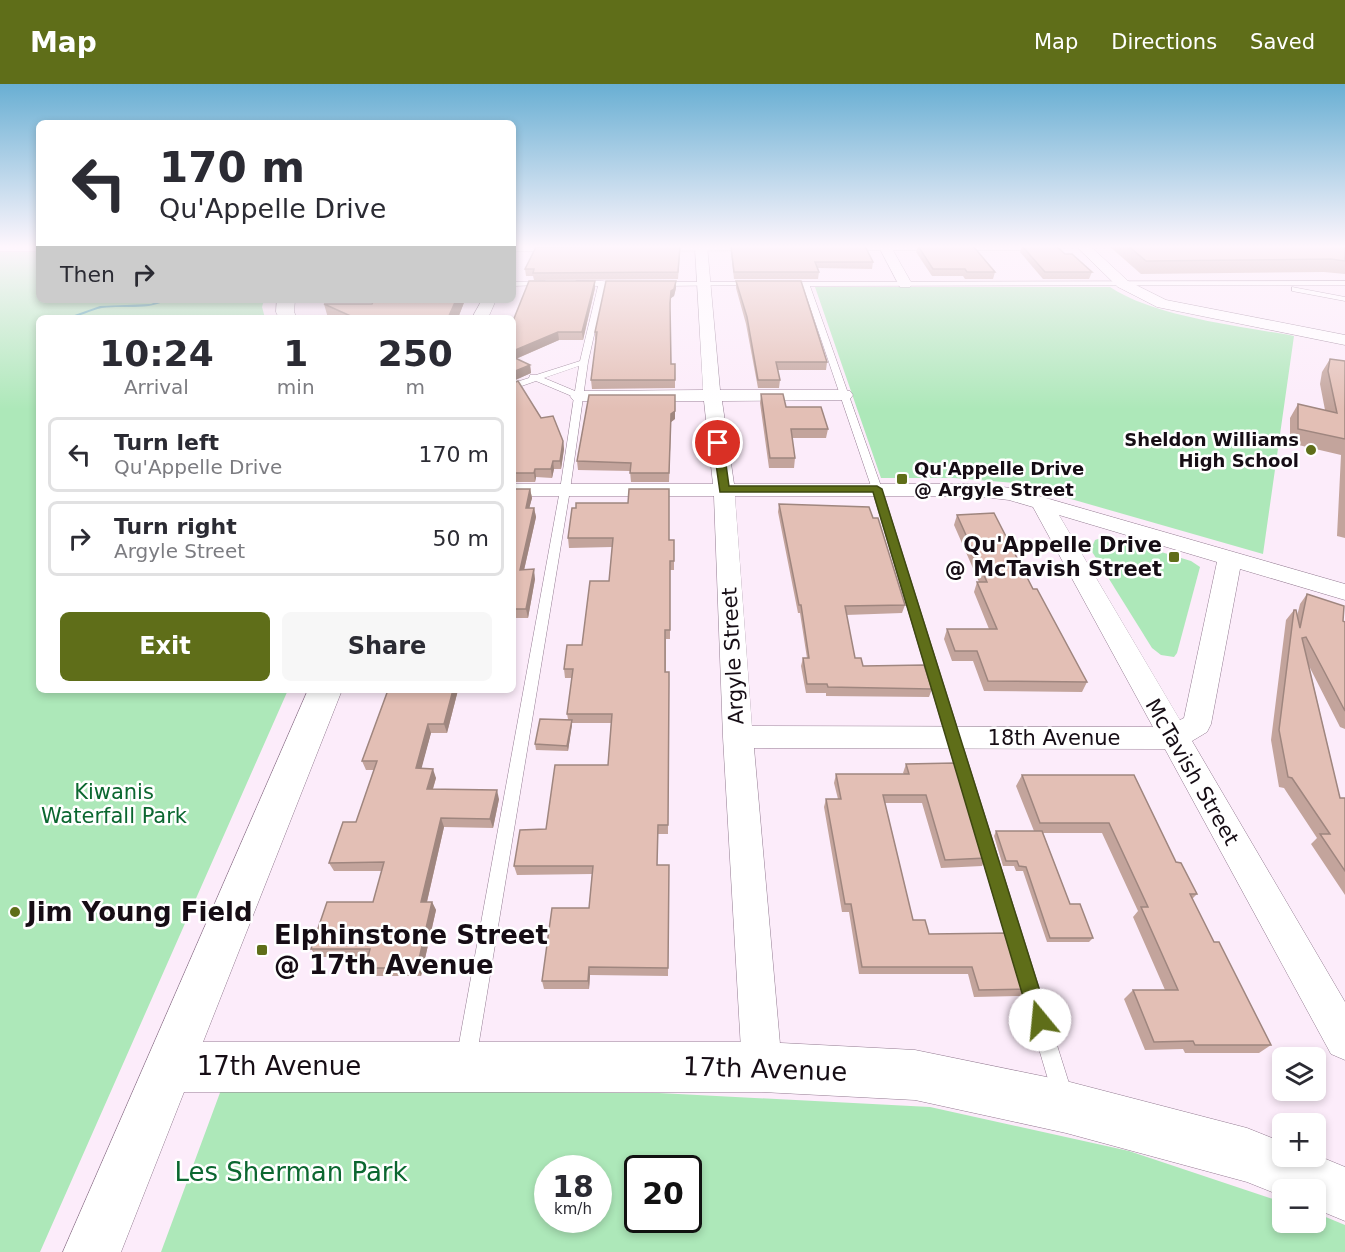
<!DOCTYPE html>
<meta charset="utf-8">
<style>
:root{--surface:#fff;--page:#f7f7f7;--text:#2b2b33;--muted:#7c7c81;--line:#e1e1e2;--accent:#5f6e19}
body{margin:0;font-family:"DejaVu Sans",sans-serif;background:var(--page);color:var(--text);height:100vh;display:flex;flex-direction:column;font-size:22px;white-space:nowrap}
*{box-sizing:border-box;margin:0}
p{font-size:20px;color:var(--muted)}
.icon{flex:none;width:33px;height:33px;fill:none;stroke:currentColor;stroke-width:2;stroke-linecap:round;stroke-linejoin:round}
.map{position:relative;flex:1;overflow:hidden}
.details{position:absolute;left:36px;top:231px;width:480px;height:378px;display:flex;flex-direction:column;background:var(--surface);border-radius:9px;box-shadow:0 3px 9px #0003}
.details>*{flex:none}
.guide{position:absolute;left:36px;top:36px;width:480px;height:183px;border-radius:9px;box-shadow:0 3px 9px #0003;background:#fff;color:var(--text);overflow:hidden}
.buttons{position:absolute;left:1272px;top:963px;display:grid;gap:12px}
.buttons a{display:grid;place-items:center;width:54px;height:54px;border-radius:9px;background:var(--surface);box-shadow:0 3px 9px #0003;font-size:30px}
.speed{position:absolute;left:534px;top:1071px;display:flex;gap:12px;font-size:30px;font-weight:700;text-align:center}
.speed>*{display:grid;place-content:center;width:78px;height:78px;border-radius:50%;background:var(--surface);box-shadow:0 3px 9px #0003;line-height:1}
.speed small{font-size:15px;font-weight:400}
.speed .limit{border:3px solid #111;border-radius:9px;background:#fff;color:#111}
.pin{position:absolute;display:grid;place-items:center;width:51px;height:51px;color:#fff;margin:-26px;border:3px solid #fff;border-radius:50%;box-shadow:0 2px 6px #0007}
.me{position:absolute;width:66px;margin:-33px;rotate:343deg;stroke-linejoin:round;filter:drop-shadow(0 0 4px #0008)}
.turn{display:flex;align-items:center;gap:21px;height:126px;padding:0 24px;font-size:27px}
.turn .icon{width:78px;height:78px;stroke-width:2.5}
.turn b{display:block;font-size:42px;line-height:51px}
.then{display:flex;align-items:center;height:57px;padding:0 24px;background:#0003;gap:12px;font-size:22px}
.eta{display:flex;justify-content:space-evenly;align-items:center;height:102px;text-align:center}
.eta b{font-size:36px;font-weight:600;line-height:42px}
.button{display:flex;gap:12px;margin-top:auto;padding:12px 24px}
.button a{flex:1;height:69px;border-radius:9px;background:var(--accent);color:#fff;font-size:24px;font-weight:600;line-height:69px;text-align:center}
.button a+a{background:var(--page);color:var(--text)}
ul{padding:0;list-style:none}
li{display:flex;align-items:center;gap:18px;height:75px;margin:0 12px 9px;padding:0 12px;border:3px solid var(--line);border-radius:9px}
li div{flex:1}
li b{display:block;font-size:22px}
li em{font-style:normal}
header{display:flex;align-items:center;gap:36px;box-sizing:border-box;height:84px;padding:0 30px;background:var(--accent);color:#fff}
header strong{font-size:28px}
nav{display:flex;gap:33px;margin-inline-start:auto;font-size:21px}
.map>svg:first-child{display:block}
.green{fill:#ade8b9;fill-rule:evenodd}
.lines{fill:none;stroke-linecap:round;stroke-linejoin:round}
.stream{fill:#4ba7b3;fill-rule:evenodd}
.lane-casing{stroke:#947c92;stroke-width:1}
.street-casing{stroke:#947c92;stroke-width:1}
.secondary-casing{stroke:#947c92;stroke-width:1}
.lane{fill:#fff;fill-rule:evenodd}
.street{fill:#fff;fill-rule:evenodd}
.secondary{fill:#fff;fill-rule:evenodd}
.wall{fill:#c3a49c}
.shaded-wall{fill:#9f867f}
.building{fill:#e3bfb5;stroke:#9f867f;stroke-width:1.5}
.route{fill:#5f6e19;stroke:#3e4810;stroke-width:1.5}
.poi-dot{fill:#5f6e19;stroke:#fff;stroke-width:2}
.labels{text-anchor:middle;stroke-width:5;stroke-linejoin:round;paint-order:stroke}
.far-poi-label{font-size:18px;font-weight:bold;fill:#160d15;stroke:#fff;text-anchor:end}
.poi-label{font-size:21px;font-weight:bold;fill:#160d15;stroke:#fff;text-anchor:end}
.street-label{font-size:21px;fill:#160d15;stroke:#fff}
.park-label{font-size:21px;fill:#0b6730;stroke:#fff}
.near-poi-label{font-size:26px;font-weight:bold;fill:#160d15;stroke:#fff;text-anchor:start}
.near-street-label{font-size:26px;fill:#160d15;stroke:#fff}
.near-park-label{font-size:26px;fill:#0b6730;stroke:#fff}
</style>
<header>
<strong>Map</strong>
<nav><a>Map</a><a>Directions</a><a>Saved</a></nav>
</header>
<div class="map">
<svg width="1345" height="1168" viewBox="0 0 1345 1168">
<rect width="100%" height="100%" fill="#fcecfa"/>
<!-- green -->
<g class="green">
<polygon points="0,168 39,168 39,216 264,216 262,223 265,234 39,234 39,606 288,606 40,1168 0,1168"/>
<path d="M 815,203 L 1110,203 C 1155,233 1240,242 1294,252 L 1263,470 L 1015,399 L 954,394 L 881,394 Z"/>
<polygon points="1108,452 1191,477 1200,483 1177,569 1174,573 1161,571 1152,564 1091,466 1095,456"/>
<path d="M 221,1006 L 659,1009 L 930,1023 L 1129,1067 L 1282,1118 L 1282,1138 L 1316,1138 L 1316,1129 L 1345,1141 L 1345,1168 L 161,1168 ZM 548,1084 L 598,1084 L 598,1136 L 548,1136 ZM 638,1084 L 688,1084 L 688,1136 L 638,1136 Z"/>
</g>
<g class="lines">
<!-- stream -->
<path class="stream" d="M 161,216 L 167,216 C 147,227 124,221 102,224 C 90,226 79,234 66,234 L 100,222 L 151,220 Z"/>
<defs>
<g id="lane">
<path d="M 602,197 L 627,200 L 623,202 L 605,202 L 588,278 L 570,406 L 476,976 L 473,983 L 466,986 L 459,983 L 456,976 L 560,406 L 574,313 L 536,297 L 513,305 L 513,299 L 529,294 L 530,291 L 536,291 L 580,277 L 598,202 L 576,201 L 573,199 L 576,197 ZM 579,282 L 575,307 L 544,294 Z"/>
<polygon points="1345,197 1345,201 810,202 882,405 1073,1012 1070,1019 1063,1022 1056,1019 1053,1012 872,405 803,202 794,200 798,198"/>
<polygon points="513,198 545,197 548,199 545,201 513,202"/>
<polygon points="752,198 754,199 754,201 660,202 656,200 660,198"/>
<polygon points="1292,203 1345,213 1345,217 1292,207"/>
</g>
<g id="street">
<path d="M 695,161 L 707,161 L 720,306 L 844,306 L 850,307 L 853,311 L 850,315 L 844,316 L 722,317 L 734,400 L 976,400 L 1011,404 L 1345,500 L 1345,516 L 1240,485 L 1211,640 L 1207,648 L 1192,657 L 1345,918 L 1345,976 L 1331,970 L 1165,665 L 754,664 L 782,983 L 776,997 L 762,1003 L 748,997 L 742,983 L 723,653 L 714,412 L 513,412 L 513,400 L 713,400 L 704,317 L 579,317 L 573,316 L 570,312 L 573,308 L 579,307 L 703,306 ZM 735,412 L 976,412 L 1009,416 L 1033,423 L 1153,643 L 752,642 ZM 1059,431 L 1217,478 L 1184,634 L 1180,636 Z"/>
<polygon points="878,161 890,161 912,200 910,203 900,203"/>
<polygon points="1075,161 1089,161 1128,197 1166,216 1345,251 1345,261 1157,223 1118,203"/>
<polygon points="482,216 496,216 488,234 472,234"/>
</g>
<g id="secondary">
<rect x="0" y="161" width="39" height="6"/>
<polygon points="513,161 1060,161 1052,166 513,167"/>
<polygon points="277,216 295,216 294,228 297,234 279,234 276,228"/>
<polygon points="308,606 342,606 203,958 762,958 915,966 1066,997 1247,1044 1282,1058 1282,1072 1316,1071 1345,1083 1345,1137 1316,1125 1316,1106 1282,1106 1282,1112 1247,1098 1066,1049 915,1016 762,1008 184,1008 121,1168 63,1168"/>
</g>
</defs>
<!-- lane casing -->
<use href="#lane" class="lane-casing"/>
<!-- street casing -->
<use href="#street" class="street-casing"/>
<!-- secondary casing -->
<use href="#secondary" class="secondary-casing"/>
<!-- lane -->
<use href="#lane" class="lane"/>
<!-- street -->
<use href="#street" class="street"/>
<!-- secondary -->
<use href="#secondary" class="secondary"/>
</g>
<!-- wall -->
<g class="wall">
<polygon points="1108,161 1345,161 1345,190 1324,188 1141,190"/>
<polygon points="731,162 873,178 872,185 818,184 819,188 818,195 734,195 731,169"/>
<polygon points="918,162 995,188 993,195 965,195 963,192 932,192 916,168"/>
<polygon points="1022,162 1092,188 1089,195 1043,195 1020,168"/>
<polygon points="680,169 678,195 534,196 533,192 526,192 525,185"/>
<polygon points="736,197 827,278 826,286 778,286 780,296 779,304 758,304 746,240 736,204"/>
<polygon points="595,204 583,256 559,256 516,275 530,281 531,289 513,297 513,237"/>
<polygon points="676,204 674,212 671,214 670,225 671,280 675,280 675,304 592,305 591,296 596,256 595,256 595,248"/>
<polygon points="374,216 465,216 458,234 328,234 324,220 372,220"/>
<polygon points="1330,275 1345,277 1345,454 1337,452 1341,371 1290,359 1290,334 1298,320 1325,326 1320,300 1322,288"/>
<polygon points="513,299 541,334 563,357 564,365 561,385 554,385 552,394 536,393 535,398 513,398"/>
<polygon points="761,310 828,345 826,354 792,354 795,374 794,384 769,384 760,319"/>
<polygon points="675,335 671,338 669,398 631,398 630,387 578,386 577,377"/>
<polygon points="513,405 530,405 532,414 529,424 534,424 536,433 524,486 535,495 528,534 514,534 513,537"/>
<polygon points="779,420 873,434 905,521 902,529 846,531 855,574 863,582 932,605 929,613 826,612 826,609 806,609 801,582 803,574 807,574 800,529 798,529 778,428"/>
<polygon points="572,424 669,456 674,477 674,486 670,486 670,555 666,555 666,588 669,588 668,750 658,750 657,781 669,781 668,892 590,891 589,905 544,905 542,897 589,824 592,790 517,791 514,782 546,745 608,681 611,639 572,639 568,667 536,666 535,660 568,635 567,630 572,594 565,594 564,585 582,561 609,497 612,463 569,464 568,454"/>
<polygon points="957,431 1033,505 1087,598 1082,608 984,607 973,577 952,577 944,555 947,545 989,545 974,508 977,498 979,498 954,441"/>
<polygon points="1307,510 1345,538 1345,645 1340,643 1309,582 1340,714 1345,714 1345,811 1311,760 1317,754 1284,704 1279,703 1271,656 1286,536 1294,526 1297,532 1300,520"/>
<polygon points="388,606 458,606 447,649 431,649 421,684 436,694 433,705 499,715 493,744 444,743 427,818 432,818 436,826 421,892 370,892 365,884 368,873 317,873 311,865 373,818 382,787 334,787 329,779 356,738 374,686 366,686 362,677"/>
<polygon points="906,680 986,774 982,782 941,784 922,719 885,719 913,836 929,850 1026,905 1021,912 974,913 968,890 859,890 849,828 842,828 824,723 826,715 838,715 834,699 836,690 904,690 903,689"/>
<polygon points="1022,691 1134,691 1176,778 1197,810 1192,815 1214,858 1271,961 1259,969 1185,969 1183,965 1145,966 1124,915 1133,906 1165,906 1133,833 1138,827 1102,749 1043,749 1070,820 1093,854 1089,858 1047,858 1023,787 1016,787 1014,782 1003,782 994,752 996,747 1034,747 1016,702"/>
</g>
<!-- shaded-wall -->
<g class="shaded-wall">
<polygon points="595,197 595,204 583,256 582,248"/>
<polygon points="676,197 676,204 674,212 671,214 670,226 671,207"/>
<polygon points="456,216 465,216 458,234 448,234"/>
<polygon points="558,248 559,256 513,276 513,267"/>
<polygon points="530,281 531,289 513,297 513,288"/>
<polygon points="675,327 675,335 671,338 669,398 671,330"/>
<polygon points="563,357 564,365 561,385 560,377"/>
<polygon points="553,377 554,385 552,394 551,385"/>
<polygon points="535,385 536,393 535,398 534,389"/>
<polygon points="530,405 532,414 527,433 526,424"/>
<polygon points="534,424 536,433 522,495 520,486"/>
<polygon points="534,485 535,495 528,534 526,525"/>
<polygon points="453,606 458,606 447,649 444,640"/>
<polygon points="572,636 572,641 568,667 567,662"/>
<polygon points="428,640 431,649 419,694 416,684"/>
<polygon points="433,685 436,694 430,714 427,705"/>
<polygon points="497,706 499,715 493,744 490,735"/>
<polygon points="441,734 444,743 425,826 421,818"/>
<polygon points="432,818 436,826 421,892 417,884"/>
<polygon points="589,883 590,891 589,905 588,897"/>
</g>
<!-- building -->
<g class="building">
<polygon points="1055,161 1065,170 1072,170 1092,188 1045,188 1022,162"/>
<polygon points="1127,161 1345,161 1345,177 1331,175 1146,177"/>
<polygon points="680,162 678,188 533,189 534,185 525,185 536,163"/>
<polygon points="731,162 865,162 873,178 815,178 819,188 734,188"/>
<polygon points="918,162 973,162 995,188 967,188 965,185 933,185"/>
<polygon points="529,197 595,197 582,248 558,248 513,267 513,237"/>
<polygon points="606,197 676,197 674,205 671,207 670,219 671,280 675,280 675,296 591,296 597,248 595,248"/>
<polygon points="736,197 801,197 827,278 776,278 780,296 758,296 747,233"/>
<polygon points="374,216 456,216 448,234 355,234 324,220 372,220"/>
<polygon points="513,273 530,281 513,288"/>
<polygon points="1330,275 1345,277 1345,355 1298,345 1298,320 1337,329 1328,287"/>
<polygon points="518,297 541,334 553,332 563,357 560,377 553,377 551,385 535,385 534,389 513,389 513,299"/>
<polygon points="761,310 783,310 786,323 821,323 828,345 791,345 795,374 770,374"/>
<polygon points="589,311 675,311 675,327 671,330 669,389 630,389 631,379 577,377"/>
<polygon points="513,405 530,405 526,424 534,424 520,486 534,485 526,525 513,525"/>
<polygon points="629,405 669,405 669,456 674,456 674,477 670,477 670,546 665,546 665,588 669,588 669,600 668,741 658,741 657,781 669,781 668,884 589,883 588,897 542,897 552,824 589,824 593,782 514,782 520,746 546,745 555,681 608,681 612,630 567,630 573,585 564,585 567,561 582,561 590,497 609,497 613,454 568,454 572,424 576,424 576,419 628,419"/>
<polygon points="779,420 869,423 873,434 878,434 905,521 845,522 855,574 861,574 863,582 924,581 932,605 828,603 827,600 807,600 803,574 809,574 801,521 799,521"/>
<polygon points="994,429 1033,505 1037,505 1087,598 988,597 977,567 955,567 947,545 997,545 977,498 987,498 957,431"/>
<polygon points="1307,510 1344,522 1343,537 1345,538 1345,627 1306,553 1302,554 1340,714 1345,714 1345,787 1320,750 1330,750 1292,694 1288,693 1279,646 1294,526 1296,526 1300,544"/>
<polygon points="388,606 453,606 444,640 428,640 416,684 433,685 427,705 497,706 490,735 441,734 421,818 432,818 417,884 365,884 370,865 311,865 327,818 373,818 384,778 329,779 343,738 356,738 377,677 362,677"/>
<polygon points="540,635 572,636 567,662 535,660"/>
<polygon points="955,679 986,774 945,776 926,711 883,711 913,836 925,836 929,850 1009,849 1026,905 979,906 972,883 862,883 851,820 845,820 826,715 841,715 836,690 909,690 906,680"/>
<polygon points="1022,691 1134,691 1176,778 1181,779 1197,810 1190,810 1214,858 1219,858 1271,961 1195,961 1193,957 1154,958 1133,906 1178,906 1141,823 1148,823 1109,739 1040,739"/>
<polygon points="996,747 1042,747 1070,820 1080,820 1093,854 1050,854 1026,783 1019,782 1017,777 1006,777"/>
</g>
<!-- sky -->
<linearGradient id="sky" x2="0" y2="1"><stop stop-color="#69afd3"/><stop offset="0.5" stop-color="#fef6fd"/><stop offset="1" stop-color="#fef6fd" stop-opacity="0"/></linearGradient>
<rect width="1345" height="325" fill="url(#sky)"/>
<!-- route -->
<polygon class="route" points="718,356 723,359 729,402 877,402 882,405 1049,936 1047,943 1040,946 1033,943 1030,936 873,408 720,408 713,359"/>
<!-- markers -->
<g class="poi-dot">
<circle cx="1311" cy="366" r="6"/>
<rect x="896" y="389" width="12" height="12" rx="3"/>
<rect x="1168" y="467" width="12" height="12" rx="3"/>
<circle cx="15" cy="828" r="6"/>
<rect x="256" y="860" width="12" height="12" rx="3"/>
</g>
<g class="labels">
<!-- far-poi labels -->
<g class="far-poi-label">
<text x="1299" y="362">Sheldon Williams<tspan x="1299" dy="21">High School</tspan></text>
<text x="914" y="391" text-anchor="start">Qu'Appelle Drive<tspan x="914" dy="21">@ Argyle Street</tspan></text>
</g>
<!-- poi labels -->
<g class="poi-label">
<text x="1162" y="468">Qu'Appelle Drive<tspan x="1162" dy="24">@ McTavish Street</tspan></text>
</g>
<!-- street labels -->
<g class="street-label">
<text transform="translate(733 572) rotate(-93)" y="7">Argyle Street</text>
<text x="1054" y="661">18th Avenue</text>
<text transform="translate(1192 688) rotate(60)" y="7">McTavish Street</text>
</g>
<!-- park labels -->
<g class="park-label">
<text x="114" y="715">Kiwanis<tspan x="114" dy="24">Waterfall Park</tspan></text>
</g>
<!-- near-poi labels -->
<g class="near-poi-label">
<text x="27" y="837">Jim Young Field</text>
<text x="274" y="860">Elphinstone Street<tspan x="274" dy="30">@ 17th Avenue</tspan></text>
</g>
<!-- near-street labels -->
<g class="near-street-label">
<text x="279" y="991">17th Avenue</text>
<text transform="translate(765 985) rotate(2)" y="9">17th Avenue</text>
</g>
<!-- near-park labels -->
<g class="near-park-label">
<text x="291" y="1097">Les Sherman Park</text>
</g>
</g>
</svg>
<div class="buttons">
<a><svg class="icon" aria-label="layers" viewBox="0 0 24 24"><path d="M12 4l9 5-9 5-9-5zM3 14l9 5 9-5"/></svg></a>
<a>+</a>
<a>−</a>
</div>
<div class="speed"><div>18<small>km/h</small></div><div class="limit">20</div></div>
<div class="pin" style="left:718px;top:359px;background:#d93025"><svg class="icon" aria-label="arrive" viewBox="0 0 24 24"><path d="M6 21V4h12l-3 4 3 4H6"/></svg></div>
<svg class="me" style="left:1040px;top:936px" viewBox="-20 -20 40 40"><circle r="19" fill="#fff"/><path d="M0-13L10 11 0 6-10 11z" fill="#5f6e19"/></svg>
<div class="guide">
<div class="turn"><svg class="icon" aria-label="left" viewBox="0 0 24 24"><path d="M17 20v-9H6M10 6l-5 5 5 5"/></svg><div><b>170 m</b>Qu'Appelle Drive</div></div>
<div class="then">Then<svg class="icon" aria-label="right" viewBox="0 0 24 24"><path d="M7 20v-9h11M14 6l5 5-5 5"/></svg></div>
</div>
<section class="details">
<div class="eta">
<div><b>10:24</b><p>Arrival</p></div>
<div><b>1</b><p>min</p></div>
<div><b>250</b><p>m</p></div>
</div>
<ul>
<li><svg class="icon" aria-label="left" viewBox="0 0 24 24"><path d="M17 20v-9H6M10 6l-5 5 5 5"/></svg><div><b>Turn left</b><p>Qu'Appelle Drive</p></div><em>170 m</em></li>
<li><svg class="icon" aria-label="right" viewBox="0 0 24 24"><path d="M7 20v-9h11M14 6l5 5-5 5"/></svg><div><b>Turn right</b><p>Argyle Street</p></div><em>50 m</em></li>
</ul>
<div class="button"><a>Exit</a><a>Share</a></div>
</section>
</div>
